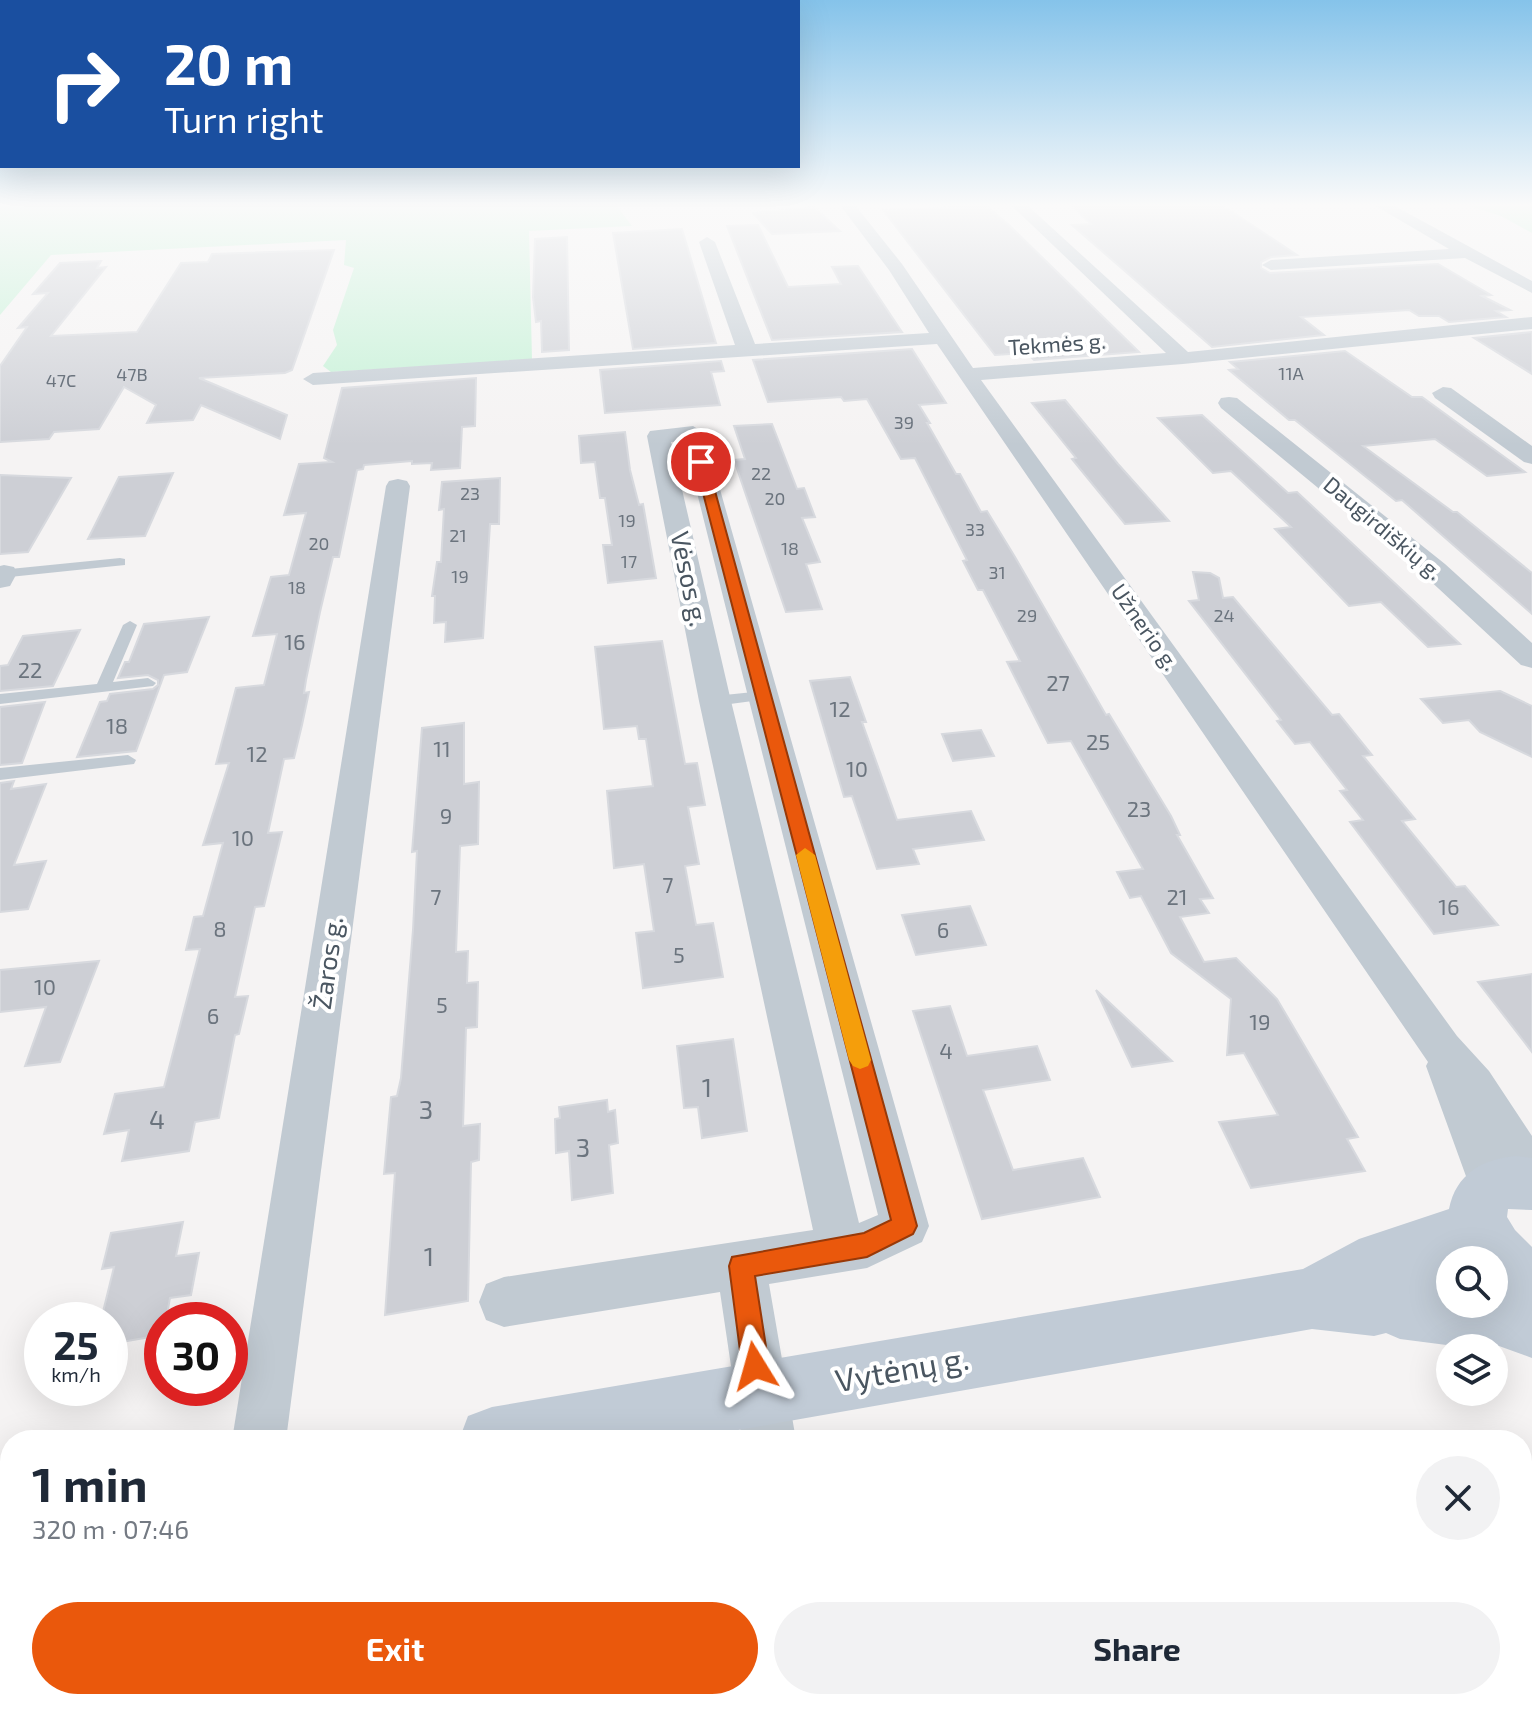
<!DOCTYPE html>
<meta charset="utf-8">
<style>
:root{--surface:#fff;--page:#f2f2f3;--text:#1f2937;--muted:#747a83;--accent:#ea580c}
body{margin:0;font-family:"Exo 2",sans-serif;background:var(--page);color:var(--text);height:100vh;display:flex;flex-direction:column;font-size:30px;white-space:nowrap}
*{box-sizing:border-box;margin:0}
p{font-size:26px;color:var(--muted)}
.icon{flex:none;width:44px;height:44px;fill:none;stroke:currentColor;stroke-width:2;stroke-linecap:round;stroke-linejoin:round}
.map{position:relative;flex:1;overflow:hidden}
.side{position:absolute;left:0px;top:1430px;width:1532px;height:280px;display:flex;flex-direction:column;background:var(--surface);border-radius:32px 32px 0 0;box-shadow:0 8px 32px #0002}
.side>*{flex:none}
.guide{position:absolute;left:0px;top:0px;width:800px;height:168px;box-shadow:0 8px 32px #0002;background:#1a4fa0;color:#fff;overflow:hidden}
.controls{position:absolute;left:1436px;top:1246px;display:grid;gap:16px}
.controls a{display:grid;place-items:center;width:72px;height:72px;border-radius:50%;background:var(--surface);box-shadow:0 8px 32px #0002;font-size:40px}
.speed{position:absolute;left:24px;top:1302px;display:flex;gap:16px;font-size:40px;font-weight:700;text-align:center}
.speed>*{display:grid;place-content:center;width:104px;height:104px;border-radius:50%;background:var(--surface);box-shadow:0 8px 32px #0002;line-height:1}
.speed small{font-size:20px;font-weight:400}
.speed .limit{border:12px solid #d22;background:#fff;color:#111}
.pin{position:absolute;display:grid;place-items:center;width:68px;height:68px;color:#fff;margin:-34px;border:4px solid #fff;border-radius:50%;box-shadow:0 2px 8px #0007}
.me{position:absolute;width:88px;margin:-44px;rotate:352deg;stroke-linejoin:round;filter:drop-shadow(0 0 6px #0008)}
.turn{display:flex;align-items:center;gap:28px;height:168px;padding:0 32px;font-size:36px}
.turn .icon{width:104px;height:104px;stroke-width:2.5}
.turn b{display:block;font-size:56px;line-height:68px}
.round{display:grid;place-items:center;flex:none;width:84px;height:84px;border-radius:42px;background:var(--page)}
.overview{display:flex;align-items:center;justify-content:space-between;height:136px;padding:0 32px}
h1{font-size:48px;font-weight:700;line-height:60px}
.button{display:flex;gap:16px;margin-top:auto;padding:16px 32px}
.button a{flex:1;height:92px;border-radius:48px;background:var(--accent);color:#fff;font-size:32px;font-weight:700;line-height:92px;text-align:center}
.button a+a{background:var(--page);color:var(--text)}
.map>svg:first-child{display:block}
.green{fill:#c3f1d5}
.building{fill:#cdcfd5;stroke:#d7d9de;stroke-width:2}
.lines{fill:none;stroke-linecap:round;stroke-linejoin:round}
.lane{fill:#c1cad2;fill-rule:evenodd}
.street{fill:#c1cad2;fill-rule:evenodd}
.secondary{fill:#c1cbd6;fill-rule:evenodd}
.route{fill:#ea580c;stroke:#983908;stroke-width:2}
.slow{fill:#f59e0b}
.labels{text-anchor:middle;stroke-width:8;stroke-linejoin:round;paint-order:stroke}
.far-number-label{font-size:18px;fill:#6b747e}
.far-street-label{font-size:22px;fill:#4a5661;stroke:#fff}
.number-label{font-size:22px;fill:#6b747e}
.street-label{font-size:26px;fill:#4a5661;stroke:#fff}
.near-number-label{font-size:26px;fill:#6b747e}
.near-street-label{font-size:32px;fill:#4a5661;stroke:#fff}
</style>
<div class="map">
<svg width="1532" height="1710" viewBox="0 0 1532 1710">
<rect width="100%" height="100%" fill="#f5f3f3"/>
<!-- green -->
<g class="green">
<polygon points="0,205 616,205 632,226 529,231 532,360 331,372 323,366 337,345 333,330 354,268 344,265 346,240 51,255 0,315"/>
<polygon points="1466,205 1532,205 1532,233 1501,216"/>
</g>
<!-- building -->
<g class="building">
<polygon points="1071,205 1222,205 1297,255 1271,257 1261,262 1261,268 1270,273 1438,264 1491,295 1482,296 1510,310 1496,311 1506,317 1449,322 1439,316 1419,316 1409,310 1301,317 1324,335 1212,347 1072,225 1091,224"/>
<polygon points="987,206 1010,226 1139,352 1034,360 1027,353 995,355 883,210"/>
<polygon points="814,207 840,231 772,234 753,213"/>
<polygon points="758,225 788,287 841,284 832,267 858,266 902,332 772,340 727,226"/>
<polygon points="682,229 716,343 633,349 613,233"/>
<polygon points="567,237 569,350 542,352 541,321 536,322 533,297 535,239"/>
<polygon points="334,250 292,370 285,373 199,378 287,415 280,439 201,405 193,420 147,423 156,405 124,387 99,429 54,432 49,439 0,442 0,366 27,327 18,328 48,293 33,294 60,263 101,261 97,268 106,267 51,336 137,332 181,263 208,262 212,254"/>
<polygon points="1532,332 1532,374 1474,338"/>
<polygon points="912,349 946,403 919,405 930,423 927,423 956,474 960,474 981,512 987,511 1015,557 1106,715 1109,714 1171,816 1180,835 1177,835 1213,898 1200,899 1209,913 1180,917 1204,962 1236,958 1277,999 1358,1137 1347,1139 1365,1171 1251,1188 1219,1122 1278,1115 1244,1053 1227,1055 1231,999 1171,953 1141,896 1130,898 1117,872 1143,869 1071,741 1048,743 1007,662 1020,661 983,590 978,590 963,561 967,560 915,458 901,459 867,399 844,401 841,397 768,402 753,360"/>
<polygon points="1345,351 1412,397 1422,397 1525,472 1487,476 1435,439 1363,446 1453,512 1457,512 1532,573 1532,614 1402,500 1396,501 1295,420 1289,420 1229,370 1238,369 1230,362"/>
<polygon points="721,361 724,371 711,372 720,405 605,413 600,370"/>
<polygon points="476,378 475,426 462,427 460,468 431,470 432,463 412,464 412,461 364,465 363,469 357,470 339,557 333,557 320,612 306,680 304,693 309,692 302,725 294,758 284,759 268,833 282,832 264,906 255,907 235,997 248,996 239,1034 235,1035 219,1118 195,1122 189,1151 122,1161 129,1130 104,1134 115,1094 164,1087 200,949 186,950 194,917 203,916 223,843 203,845 229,763 216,764 236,688 264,685 277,634 253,636 271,577 289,575 306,513 284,515 299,464 332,462 324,458 342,388"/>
<polygon points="1065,400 1118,464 1169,521 1125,524 1072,459 1076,458 1032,403"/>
<polygon points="1202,415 1288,493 1297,492 1460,644 1428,647 1381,602 1349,606 1275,529 1291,527 1231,471 1213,473 1158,418"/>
<polygon points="772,424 797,489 804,488 815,517 802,518 820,562 806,564 822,609 786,612 734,460 745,459 734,426"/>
<polygon points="625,432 630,470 639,505 643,504 656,578 608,583 603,545 612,545 605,498 600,498 595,462 581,463 579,436"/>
<polygon points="173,473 145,536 88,539 119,477"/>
<polygon points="0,475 71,478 28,552 0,554"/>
<polygon points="500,478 499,524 490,524 483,638 445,642 446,622 434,623 435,596 432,596 437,562 441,562 444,509 439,510 442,482"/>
<polygon points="1193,572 1210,573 1219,578 1223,598 1233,597 1332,715 1339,714 1372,755 1363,756 1415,819 1402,821 1456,887 1465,886 1498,925 1434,934 1350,822 1363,820 1340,791 1347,790 1310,742 1295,744 1277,721 1281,720 1189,601 1199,600"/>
<polygon points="209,617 187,672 164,675 136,751 77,757 100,702 107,701 110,694 153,689 158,685 158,680 148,675 118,678 125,662 129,662 144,624"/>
<polygon points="80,630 53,686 0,691 0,666 8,665 23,636"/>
<polygon points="662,641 685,764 697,763 705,805 688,807 699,864 685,866 696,925 713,923 723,977 643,988 636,933 654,931 644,864 614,868 607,791 653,786 646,739 639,739 637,726 604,729 595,647"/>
<polygon points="850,677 866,722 862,722 897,820 971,811 984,840 913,849 919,864 877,869 852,796 844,797 810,681"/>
<polygon points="1500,691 1532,706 1532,757 1480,732 1469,720 1443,723 1421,699"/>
<polygon points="45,702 22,763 0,765 0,707"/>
<polygon points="464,723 464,784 479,782 478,844 460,846 456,952 468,951 467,983 478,982 477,1027 466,1028 463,1126 480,1124 479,1160 471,1162 468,1301 385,1315 395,1173 384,1174 391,1097 397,1096 401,1078 413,930 417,851 412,852 422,728"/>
<polygon points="981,730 994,756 953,761 942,734"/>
<polygon points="14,781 11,789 46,784 14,865 46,861 28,909 0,912 0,783"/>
<polygon points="970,906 986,945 916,955 902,915"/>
<polygon points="99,961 60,1062 25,1066 46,1007 0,1012 0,970"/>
<polygon points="1532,974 1532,1052 1478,982"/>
<polygon points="1096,990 1172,1061 1132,1067"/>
<polygon points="950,1006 967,1056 1037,1046 1050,1080 983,1090 1013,1170 1083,1158 1100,1197 982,1219 913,1011"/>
<polygon points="733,1039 747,1131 702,1138 698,1107 684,1108 677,1046"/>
<polygon points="607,1100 608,1112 615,1110 618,1143 609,1145 613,1193 572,1200 569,1151 556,1153 555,1119 560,1118 559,1107"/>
<polygon points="183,1222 176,1256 199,1253 191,1295 170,1298 166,1320 162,1320 162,1335 110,1344 110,1320 101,1320 114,1267 102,1269 111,1233"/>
</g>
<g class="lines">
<!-- lane -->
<g class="lane">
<polygon points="120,558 125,559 125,565 0,578 0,570"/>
<polygon points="130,621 137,625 113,682 148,678 156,683 153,686 0,704 0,694 97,684 123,625"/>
<polygon points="763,691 771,696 768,699 715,706 707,701 715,696"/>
<polygon points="128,755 136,760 134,764 0,780 0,768"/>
</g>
<!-- street -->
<g class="street">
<polygon points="840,205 855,205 902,264 973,368 1166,353 1011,205 1027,205 1188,352 1532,317 1532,329 1183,364 981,380 1457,1036 1489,1071 1532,1136 1532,1197 1514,1188 1507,1201 1491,1208 1475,1201 1426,1066 1428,1062 937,344 313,385 303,379 313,373 735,345 699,242 707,237 715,242 755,344 929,333 889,270"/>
<polygon points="1374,205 1393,205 1532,281 1532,293 1465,258 1271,270 1262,265 1271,260 1449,249"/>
<polygon points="1443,387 1451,388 1532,446 1532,464 1524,462 1435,398 1432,393"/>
<polygon points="1229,397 1237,398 1445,564 1532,643 1532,668 1521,665 1425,576 1221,408 1218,403 1221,398"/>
<path d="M 693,426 L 704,433 L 929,1226 L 922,1242 L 867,1268 L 769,1284 L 796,1440 L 742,1440 L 720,1292 L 504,1327 L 486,1320 L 479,1302 L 486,1284 L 504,1277 L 813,1230 L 699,701 L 647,436 L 650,431 ZM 684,441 L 878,1215 L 859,1223 L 731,701 L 671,442 Z"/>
<polygon points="398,479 407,481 410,486 286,1440 232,1440 386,486 389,481"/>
<polygon points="4,565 14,567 17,573 10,586 0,588 0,566"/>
<polygon points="10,1523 10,1615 0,1619 0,1527"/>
<polygon points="786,1700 850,1700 852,1710 788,1710"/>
</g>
<!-- secondary -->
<g class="secondary">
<path d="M 1516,1156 L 1532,1158 L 1532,1210 L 1508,1209 L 1507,1217 L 1515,1230 L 1532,1247 L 1532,1358 L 1499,1346 L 1462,1347 L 1400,1339 L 1386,1333 L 1374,1336 L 1312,1329 L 681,1440 L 459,1440 L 468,1416 L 492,1407 L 1303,1269 L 1359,1239 L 1449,1209 C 1456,1174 1482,1159 1516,1156 ZM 1450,1260 L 1494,1260 L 1494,1304 L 1450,1304 Z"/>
<polygon points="10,1489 10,1559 0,1561 0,1491"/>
</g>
</g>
<!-- sky -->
<linearGradient id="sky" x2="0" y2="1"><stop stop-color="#85c3ea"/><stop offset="0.46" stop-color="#fafafa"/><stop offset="1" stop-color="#fafafa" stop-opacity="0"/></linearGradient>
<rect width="1532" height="445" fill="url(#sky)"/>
<!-- route -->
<polygon class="route" points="701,459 707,462 917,1226 913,1234 867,1257 755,1276 769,1366 765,1376 755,1380 746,1376 742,1366 729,1266 732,1257 864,1233 891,1220 695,462"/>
<!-- slow -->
<polygon class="slow" points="805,848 815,855 871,1060 868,1066 860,1069 853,1066 849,1060 796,855"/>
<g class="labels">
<!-- far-number labels -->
<g class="far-number-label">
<text x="1291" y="380">11A</text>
<text x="132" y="381">47B</text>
<text x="61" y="387">47C</text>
<text x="904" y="429">39</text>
<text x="761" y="480">22</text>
<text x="470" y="500">23</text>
<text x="775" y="505">20</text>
<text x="627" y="527">19</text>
<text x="975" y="536">33</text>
<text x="458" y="542">21</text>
<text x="319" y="550">20</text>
<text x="790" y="555">18</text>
<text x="629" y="568">17</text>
<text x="997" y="579">31</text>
<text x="460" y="583">19</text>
<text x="297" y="594">18</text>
<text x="1027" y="622">29</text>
<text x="1224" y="622">24</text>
</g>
<!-- far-street labels -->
<g class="far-street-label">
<text transform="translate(1057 344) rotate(-4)" y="8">Tekmės g.</text>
<text transform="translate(1383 528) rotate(40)" y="8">Daugirdiškių g.</text>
<text transform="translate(1145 627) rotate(55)" y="8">Užnerio g.</text>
</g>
<!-- number labels -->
<g class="number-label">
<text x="295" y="650">16</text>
<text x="30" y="678">22</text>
<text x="1058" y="691">27</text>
<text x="840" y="717">12</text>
<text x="117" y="734">18</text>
<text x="1098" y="750">25</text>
<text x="442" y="757">11</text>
<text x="257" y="762">12</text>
<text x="857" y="777">10</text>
<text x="1139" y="817">23</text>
<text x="446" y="824">9</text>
<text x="243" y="846">10</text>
<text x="668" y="893">7</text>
<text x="436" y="905">7</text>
<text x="1177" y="905">21</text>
<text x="1449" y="915">16</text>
<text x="220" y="937">8</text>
<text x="943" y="938">6</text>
<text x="679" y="963">5</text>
<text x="45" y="995">10</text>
<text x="442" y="1013">5</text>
<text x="213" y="1024">6</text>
<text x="1260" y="1030">19</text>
<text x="946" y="1059">4</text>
</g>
<!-- street labels -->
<g class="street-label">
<text transform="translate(689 579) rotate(78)" y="9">Vėsos g.</text>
<text transform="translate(328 963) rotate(-82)" y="9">Žaros g.</text>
</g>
<!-- near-number labels -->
<g class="near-number-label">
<text x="707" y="1097">1</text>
<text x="426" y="1119">3</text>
<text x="157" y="1129">4</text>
<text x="583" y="1157">3</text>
<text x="429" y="1266">1</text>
</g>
<!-- near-street labels -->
<g class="near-street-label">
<text transform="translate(902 1370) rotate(-10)" y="11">Vytėnų g.</text>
</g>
</g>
</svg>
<div class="controls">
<a><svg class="icon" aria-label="search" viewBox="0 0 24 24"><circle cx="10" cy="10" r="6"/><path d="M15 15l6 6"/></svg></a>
<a><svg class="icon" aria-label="layers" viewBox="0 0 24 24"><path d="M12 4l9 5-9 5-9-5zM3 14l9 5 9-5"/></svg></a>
</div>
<div class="speed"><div>25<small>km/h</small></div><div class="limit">30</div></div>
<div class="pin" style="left:701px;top:462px;background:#d93025"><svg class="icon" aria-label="arrive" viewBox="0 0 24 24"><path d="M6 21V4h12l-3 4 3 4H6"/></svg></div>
<svg class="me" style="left:755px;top:1366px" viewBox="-20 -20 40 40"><path d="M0-17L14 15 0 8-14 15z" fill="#ea580c" stroke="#fff" stroke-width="4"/></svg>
<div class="guide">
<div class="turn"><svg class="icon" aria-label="right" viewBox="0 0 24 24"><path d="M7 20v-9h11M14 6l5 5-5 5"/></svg><div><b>20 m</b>Turn right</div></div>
</div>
<section class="side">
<div class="overview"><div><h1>1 min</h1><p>320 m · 07:46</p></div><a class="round"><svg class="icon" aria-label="close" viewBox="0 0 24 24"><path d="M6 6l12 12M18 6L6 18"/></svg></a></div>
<div class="button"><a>Exit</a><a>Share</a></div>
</section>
</div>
